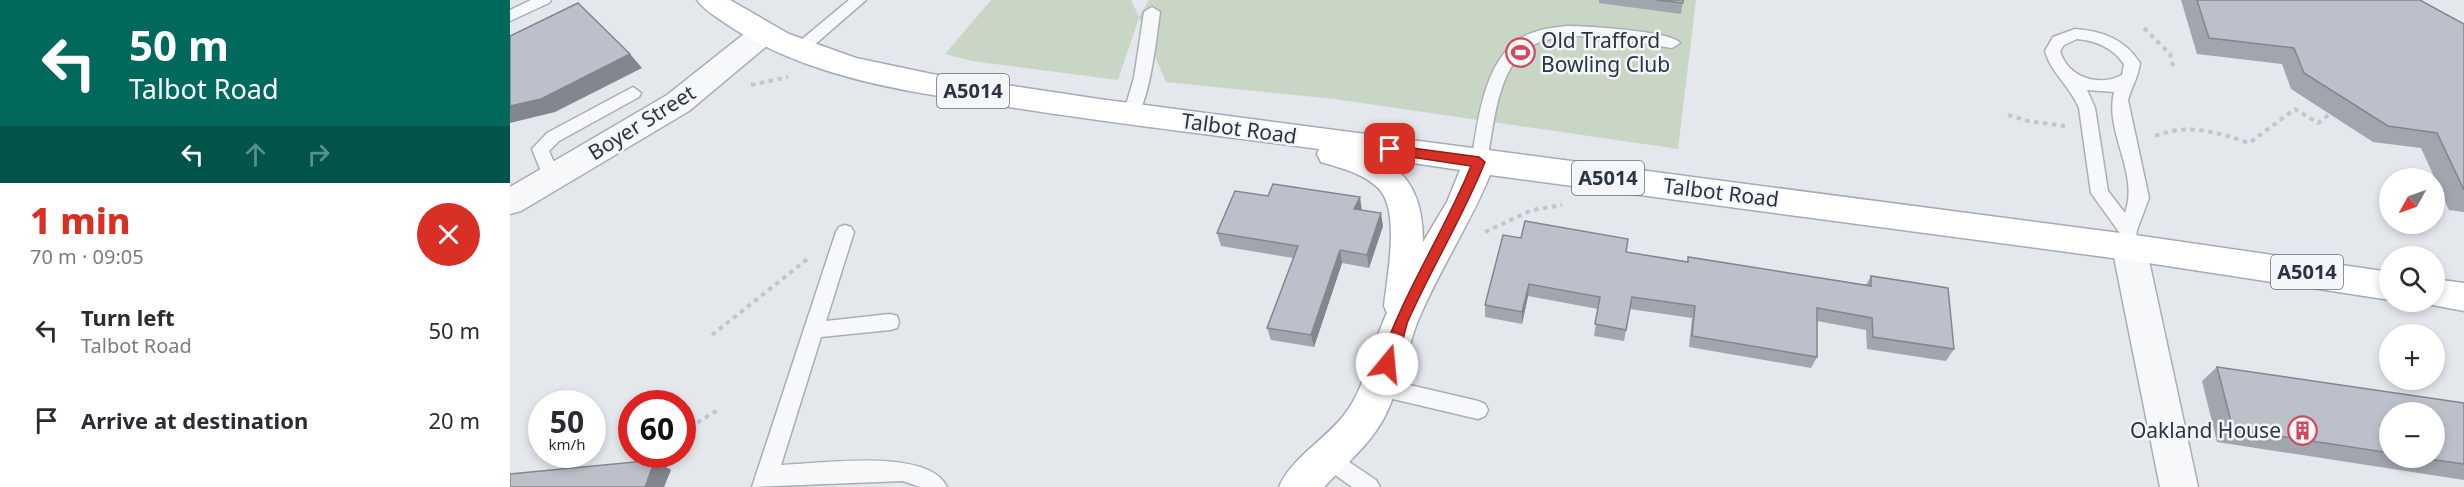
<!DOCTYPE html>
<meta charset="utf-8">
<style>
:root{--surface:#fff;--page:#f7f7f7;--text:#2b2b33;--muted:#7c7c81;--accent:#d93025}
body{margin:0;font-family:"Noto Sans",sans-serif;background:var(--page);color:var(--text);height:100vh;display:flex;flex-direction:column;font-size:22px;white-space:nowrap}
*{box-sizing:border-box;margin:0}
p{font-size:20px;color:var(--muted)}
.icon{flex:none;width:33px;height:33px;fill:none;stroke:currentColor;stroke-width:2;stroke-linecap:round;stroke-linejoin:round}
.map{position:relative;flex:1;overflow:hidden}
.panel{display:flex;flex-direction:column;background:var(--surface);width:510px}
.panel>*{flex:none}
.hud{background:#00695c;color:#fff;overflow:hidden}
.needle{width:39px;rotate:230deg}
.buttons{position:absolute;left:1869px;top:168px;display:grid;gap:12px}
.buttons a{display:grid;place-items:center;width:66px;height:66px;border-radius:50%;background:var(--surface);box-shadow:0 3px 9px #0003;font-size:30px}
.speed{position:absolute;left:18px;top:390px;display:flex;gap:12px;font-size:30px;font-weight:700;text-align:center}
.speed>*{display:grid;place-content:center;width:78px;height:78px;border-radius:50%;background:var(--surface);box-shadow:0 3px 9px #0003;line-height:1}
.speed small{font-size:15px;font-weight:400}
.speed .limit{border:9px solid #d22;background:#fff;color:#111}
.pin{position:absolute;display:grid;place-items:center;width:51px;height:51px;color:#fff;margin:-26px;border-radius:12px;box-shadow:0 3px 9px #0006}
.me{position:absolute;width:66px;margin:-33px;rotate:17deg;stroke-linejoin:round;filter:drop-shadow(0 0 4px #0008)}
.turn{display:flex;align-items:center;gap:21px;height:126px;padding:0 30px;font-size:27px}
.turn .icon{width:78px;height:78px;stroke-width:2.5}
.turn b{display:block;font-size:42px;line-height:51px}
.lanes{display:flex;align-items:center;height:57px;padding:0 30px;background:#0003;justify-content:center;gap:30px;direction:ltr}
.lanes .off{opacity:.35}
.round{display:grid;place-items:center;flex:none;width:63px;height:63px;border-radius:32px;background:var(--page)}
.head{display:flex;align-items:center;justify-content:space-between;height:102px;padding:0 30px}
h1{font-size:36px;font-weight:800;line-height:45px;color:var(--accent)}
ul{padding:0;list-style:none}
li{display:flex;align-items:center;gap:18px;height:90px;padding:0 30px}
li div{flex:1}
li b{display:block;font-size:22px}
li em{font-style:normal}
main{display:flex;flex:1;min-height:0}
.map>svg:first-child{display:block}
.green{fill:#c9d6c5}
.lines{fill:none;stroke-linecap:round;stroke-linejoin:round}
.lane-casing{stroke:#a9aeb7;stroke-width:3}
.street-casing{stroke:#a9aeb7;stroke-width:3}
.primary-casing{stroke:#a3abb8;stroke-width:3}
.path{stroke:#c2c5cb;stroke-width:4;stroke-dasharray:4.5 4.5;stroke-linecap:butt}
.lane{fill:#f7f8fa;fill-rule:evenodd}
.street{fill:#f7f8fa;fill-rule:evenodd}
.primary{fill:#fff;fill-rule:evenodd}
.wall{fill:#a1a5ae;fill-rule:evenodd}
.shaded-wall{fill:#83868d}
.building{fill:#bbc0ca;stroke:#83868d;stroke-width:1.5}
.route{fill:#d93025;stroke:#8d1f18;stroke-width:1.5}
.labels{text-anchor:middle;stroke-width:5;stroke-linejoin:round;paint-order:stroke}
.shield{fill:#f4f6f9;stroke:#676e7b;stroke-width:1.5}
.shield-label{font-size:20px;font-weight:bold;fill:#2b3445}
.poi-label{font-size:21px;fill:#2b3445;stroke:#f4f6f9;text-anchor:start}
.street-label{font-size:21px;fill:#2b3445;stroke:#f4f6f9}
</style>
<main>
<section class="panel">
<div class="hud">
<div class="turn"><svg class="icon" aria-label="left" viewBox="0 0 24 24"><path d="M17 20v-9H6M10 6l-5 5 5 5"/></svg><div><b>50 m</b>Talbot Road</div></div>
<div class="lanes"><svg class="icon" aria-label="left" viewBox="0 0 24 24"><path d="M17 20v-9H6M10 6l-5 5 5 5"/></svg><svg class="icon off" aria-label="ahead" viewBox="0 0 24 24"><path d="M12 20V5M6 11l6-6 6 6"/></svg><svg class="icon off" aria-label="right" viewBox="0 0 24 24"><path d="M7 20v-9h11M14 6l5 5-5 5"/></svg></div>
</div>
<div class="head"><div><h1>1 min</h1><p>70 m · 09:05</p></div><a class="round" style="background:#d93025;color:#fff"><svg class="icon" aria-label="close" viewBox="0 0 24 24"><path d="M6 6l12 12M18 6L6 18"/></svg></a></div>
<ul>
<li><svg class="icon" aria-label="left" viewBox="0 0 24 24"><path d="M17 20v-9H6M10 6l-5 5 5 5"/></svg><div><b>Turn left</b><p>Talbot Road</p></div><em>50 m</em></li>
<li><svg class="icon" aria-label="arrive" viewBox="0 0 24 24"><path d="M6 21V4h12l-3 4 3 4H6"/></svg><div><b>Arrive at destination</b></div><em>20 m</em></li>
</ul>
</section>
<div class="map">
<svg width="1954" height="487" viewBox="0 0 1954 487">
<rect width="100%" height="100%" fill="#e4e7ec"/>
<!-- green -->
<polygon class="green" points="481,0 621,0 629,17 639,0 1186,0 1168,149 824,99 656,82 629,18 608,80 462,61 435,54"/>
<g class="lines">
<defs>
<g id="lane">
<polygon points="21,0 41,0 39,3 0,21 0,10"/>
<polygon points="339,0 356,0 295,53 285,53 282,49 285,45"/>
<path d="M 642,7 L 650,12 C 647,32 639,115 621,121 L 613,115 L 624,78 L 634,12 Z"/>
<path d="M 1056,26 C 1074,26 1162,31 1170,43 L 1162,48 C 1120,42 1040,20 1008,57 C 986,84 983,129 977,162 L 975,167 L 963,167 L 961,162 C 968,122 973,62 1011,38 C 1024,30 1041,28 1056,26 Z"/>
<path d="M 1565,29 C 1592,31 1615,39 1630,63 C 1628,78 1622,86 1618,100 L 1639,198 L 1627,230 L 1625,244 L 1613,244 L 1609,232 L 1581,193 L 1569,108 C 1560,86 1541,73 1535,51 L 1543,37 ZM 1567,39 C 1586,41 1602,47 1614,64 L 1612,75 C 1589,87 1558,78 1550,51 L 1554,45 ZM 1577,90 L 1604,92 C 1594,132 1630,174 1615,213 L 1598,191 L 1585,108 Z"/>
<polygon points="123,87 131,93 129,97 49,141 39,151 43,160 57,175 54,180 42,180 30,169 22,149 37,133"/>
<path d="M 335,225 L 341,227 L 344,232 L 316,321 L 380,314 L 387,316 L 389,322 L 387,328 L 380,330 L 311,337 L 271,465 C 308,464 419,447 437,487 L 410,487 L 393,481 L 242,487 L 326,232 L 329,227 Z"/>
<polygon points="870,378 968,401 975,404 978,410 975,416 968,419 870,396 863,393 860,387 863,381"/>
<polygon points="818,448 866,480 870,487 842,487 811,465 808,458 811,451"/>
</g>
<g id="street">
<polygon points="254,23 264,26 268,33 264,40 179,111 11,211 0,214 0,187 157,95 244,26"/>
<polygon points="1619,234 1631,238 1636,247 1688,487 1650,487 1602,247 1607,238"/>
</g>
<g id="primary">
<path d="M 187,0 L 220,0 L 279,34 L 346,58 L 422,74 L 589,99 L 1625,235 L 1880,272 L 1880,300 L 1625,261 L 980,175 C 959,226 928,272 907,323 C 896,353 890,385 876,414 C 862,443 836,464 814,487 L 769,487 C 782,457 814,441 834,415 C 857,386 861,346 877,313 L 874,306 C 877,278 890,213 870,190 C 856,174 831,168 811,162 L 807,154 L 809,149 C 704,135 598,123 493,106 C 399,92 295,78 215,23 C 205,16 194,10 187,0 ZM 869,158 L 950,170 L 937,202 L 913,242 C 913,206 904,175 869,158 Z"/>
<polygon points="1924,279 1954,283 1954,311 1912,303 1924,302"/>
</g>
</defs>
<!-- lane casing -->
<use href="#lane" class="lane-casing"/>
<!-- street casing -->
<use href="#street" class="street-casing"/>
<!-- primary casing -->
<use href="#primary" class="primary-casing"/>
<!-- path -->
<g class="path">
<polyline points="1634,28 1660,54 1664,70"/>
<polyline points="241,85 278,77"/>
<polyline points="1498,115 1518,121 1555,126"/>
<path d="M 1645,136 C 1678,123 1707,132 1739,143 L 1785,109 L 1808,123 L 1820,114"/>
<polyline points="975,232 1022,210 1052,205"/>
<polyline points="202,335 300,257"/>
<polyline points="172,432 208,410"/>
</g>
<!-- lane -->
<use href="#lane" class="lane"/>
<!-- street -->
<use href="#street" class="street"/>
<!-- primary -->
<use href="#primary" class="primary"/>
</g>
<!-- wall -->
<g class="wall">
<polygon points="1089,0 1173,0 1171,14 1089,3"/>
<polygon points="1671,0 1910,0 1954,24 1954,212 1939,210 1911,148 1863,142 1781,89 1772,64 1687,54"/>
<polygon points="852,210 873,226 859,268 832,263 804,347 761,340 757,328 783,258 711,246 707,233"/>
<polygon points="1011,238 1177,262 1178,257 1356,285 1361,276 1444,349 1436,361 1357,349 1356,330 1307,321 1307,357 1301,368 1179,347 1182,318 1120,309 1114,341 1084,336 1088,309 1018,296 1012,324 975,317 975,305"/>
<path d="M 1707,367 L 1954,403 L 1954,480 L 1707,442 L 1692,381 ZM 1880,412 L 1924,458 L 1880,458 Z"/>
</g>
<!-- shaded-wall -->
<g class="shaded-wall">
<polygon points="120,54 132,68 45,112 0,123 0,106"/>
<polygon points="850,197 852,211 844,209"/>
<polygon points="871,213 873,226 859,268 857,255"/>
<polygon points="830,250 832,263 804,347 801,335"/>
<polygon points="1019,284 1018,296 1012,324 1012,312"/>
<polygon points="145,460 161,470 154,487 135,487"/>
</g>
<!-- building -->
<g class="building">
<polygon points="1147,0 1173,0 1173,3"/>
<polygon points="1687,0 1910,0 1954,24 1954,190 1927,133 1878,126 1794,73 1784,48 1699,38"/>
<polygon points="68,3 120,54 31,99 0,106 0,36"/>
<polygon points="763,184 850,197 844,209 871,213 857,255 830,250 801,335 757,328 788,246 707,233 725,191 758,196"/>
<polygon points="1015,221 1118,239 1116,252 1178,262 1178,257 1361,286 1361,276 1438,288 1444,349 1363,337 1362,318 1307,308 1307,357 1182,336 1185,306 1122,297 1116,330 1085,324 1090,297 1019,284 1012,312 975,305 993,235 1011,238"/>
<polygon points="1707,367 1954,403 1954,464 1911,458 1924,458 1924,412 1880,412 1880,453 1723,429"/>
<polygon points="145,460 135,487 0,487 0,474"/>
</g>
<!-- route -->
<path class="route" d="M 880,145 L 969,157 L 975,162 C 953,217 922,267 898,321 C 893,334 890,366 877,370 L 869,364 C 893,293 933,234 961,166 L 875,153 L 875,146 Z"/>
<!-- icons -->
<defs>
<symbol id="stadium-ring" viewBox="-11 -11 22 22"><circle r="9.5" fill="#f4f6f9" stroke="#d1495b" stroke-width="1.5"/><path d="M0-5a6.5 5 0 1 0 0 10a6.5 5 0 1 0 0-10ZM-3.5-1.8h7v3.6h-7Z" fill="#d1495b"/></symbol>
<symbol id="building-ring" viewBox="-11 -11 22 22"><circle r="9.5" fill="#f4f6f9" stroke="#d1495b" stroke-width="1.5"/><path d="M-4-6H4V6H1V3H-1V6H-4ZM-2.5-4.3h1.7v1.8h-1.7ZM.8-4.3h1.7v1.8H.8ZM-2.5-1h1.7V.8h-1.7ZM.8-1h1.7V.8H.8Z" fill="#d1495b"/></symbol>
</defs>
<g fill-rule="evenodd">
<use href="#stadium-ring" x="994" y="36" width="33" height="33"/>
<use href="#building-ring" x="1776" y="414" width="33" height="33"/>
</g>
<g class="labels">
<!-- shield labels -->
<g class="shield">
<rect x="427" y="74" width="72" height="34" rx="4.5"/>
<rect x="1062" y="161" width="72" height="34" rx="4.5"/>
<rect x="1761" y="255" width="72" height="34" rx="4.5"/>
</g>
<g class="shield-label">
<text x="463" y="98">A5014</text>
<text x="1098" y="185">A5014</text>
<text x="1797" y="279">A5014</text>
</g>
<!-- poi labels -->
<g class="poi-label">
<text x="1031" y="48">Old Trafford<tspan x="1031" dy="24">Bowling Club</tspan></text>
<text x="1771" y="438" text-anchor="end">Oakland House</text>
</g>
<!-- street labels -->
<g class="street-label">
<text transform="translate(132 123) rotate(-32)" y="7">Boyer Street</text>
<text transform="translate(729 129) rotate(8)" y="7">Talbot Road</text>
<text transform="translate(1211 193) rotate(7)" y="7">Talbot Road</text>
</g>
</g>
</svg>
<div class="buttons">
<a><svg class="needle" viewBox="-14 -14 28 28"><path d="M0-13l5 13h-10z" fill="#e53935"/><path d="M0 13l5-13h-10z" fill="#7c7c81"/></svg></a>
<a><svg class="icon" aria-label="search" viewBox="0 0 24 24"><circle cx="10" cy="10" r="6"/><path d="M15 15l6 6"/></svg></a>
<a>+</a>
<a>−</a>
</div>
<div class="speed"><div>50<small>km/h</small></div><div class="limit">60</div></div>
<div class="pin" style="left:880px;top:149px;background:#d93025"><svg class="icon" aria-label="arrive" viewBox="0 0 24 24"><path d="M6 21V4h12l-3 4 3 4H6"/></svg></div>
<svg class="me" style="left:877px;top:364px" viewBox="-20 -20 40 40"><circle r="19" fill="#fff"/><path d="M0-13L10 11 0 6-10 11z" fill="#d93025"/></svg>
</div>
</main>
